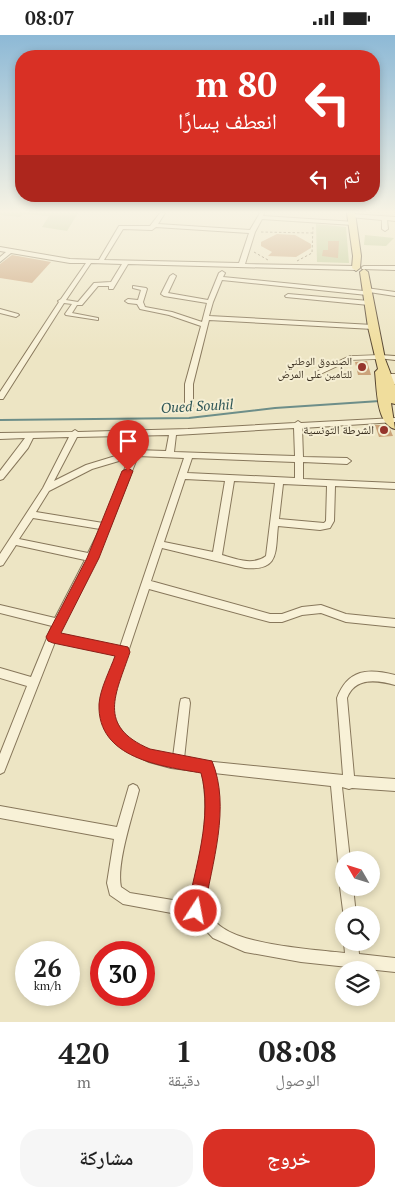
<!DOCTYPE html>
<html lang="ar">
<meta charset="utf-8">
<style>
:root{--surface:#fff;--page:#f6f6f6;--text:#222;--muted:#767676;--accent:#d93025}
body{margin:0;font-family:"PT Serif","Noto Naskh Arabic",serif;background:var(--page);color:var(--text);direction:rtl;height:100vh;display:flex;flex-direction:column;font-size:19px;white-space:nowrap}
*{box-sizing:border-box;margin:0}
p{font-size:16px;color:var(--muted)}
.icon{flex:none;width:28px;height:28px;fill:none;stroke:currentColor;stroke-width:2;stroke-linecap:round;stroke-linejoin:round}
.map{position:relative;height:987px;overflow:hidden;direction:ltr}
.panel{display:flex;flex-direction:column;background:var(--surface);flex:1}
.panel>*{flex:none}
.banner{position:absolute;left:15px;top:15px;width:365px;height:152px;border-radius:20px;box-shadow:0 2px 8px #0003;direction:rtl;background:#d93025;color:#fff;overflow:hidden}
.needle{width:32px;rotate:309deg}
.tools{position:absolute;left:335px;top:816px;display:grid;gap:10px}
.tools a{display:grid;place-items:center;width:45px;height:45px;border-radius:50%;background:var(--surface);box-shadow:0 2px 8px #0003;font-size:25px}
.speed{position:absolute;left:15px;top:906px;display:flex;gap:10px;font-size:25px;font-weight:700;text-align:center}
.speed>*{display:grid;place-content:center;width:65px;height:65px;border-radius:50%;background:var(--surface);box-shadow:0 2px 8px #0003;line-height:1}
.speed small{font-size:12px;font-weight:400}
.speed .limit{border:8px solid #d22;background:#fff;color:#111}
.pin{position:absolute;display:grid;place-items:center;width:42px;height:42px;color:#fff;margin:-51px -21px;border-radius:50% 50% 50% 0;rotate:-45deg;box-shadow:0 0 5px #0007}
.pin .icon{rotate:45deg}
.me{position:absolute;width:55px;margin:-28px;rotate:11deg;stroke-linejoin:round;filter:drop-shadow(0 0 4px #0008)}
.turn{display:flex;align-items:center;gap:18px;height:105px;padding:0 20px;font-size:22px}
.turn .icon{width:65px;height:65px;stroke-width:2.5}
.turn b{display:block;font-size:35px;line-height:42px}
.then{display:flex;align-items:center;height:48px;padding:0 20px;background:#0003;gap:10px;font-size:19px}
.eta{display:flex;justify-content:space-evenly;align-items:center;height:85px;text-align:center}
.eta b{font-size:30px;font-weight:600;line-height:35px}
.primary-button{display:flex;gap:10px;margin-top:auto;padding:10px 20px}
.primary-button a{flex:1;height:58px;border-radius:20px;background:var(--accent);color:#fff;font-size:20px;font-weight:600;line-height:58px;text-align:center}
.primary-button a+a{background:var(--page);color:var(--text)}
.status{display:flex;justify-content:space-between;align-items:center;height:35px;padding:0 25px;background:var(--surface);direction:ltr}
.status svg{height:14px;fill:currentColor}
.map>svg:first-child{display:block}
.green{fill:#c1cb98}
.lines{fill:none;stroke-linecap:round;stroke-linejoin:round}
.stream{stroke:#6d8e89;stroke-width:2}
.building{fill:#cba37a}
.lane-casing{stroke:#87775b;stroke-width:5.5}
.street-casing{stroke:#87775b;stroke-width:2}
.primary-casing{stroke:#55442f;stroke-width:2}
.path{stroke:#87775b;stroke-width:1;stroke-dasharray:2.5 2;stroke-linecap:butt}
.lane{stroke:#f8f1d7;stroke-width:4}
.street{fill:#f8f1d7;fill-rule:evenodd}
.primary{fill:#f0dd9c;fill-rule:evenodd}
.route{fill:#d93025;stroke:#8d1f18}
.poi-dot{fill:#95352c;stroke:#f5eed3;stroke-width:2}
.labels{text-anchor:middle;stroke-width:4;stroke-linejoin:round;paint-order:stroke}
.far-poi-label{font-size:11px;fill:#382d1e;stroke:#f5eed3;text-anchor:end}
.poi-label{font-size:12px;fill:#382d1e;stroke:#f5eed3;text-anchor:end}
.water-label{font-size:14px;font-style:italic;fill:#2e5657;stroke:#f5eed3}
</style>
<div class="status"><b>08:07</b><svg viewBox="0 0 49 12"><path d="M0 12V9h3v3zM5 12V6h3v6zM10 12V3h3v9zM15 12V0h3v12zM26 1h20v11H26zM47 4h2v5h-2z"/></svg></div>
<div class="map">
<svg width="395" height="987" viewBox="0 0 395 987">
<rect width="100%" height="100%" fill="#ede5c4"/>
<!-- green -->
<g class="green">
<polygon points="0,178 78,178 67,196 42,192 49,181 23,179 20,182 0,180"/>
<polygon points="316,189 346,192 349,228 317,227"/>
<polygon points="365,200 394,203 386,211 364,210"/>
</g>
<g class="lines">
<!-- stream -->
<polyline class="stream" points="0,385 189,383 275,373 380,366"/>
</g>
<!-- building -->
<g class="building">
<polygon points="277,199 295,200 311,209 311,213 296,222 268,221 272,217 261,211 261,207"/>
<polygon points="328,206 339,206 338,223 322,221 323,215 328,215"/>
<polygon points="12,220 51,227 32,248 0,243 0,229"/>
<polygon points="367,326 371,340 358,340 355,327"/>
<polygon points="375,390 385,390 390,394 393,401 379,402"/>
</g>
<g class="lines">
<defs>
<polyline id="lane" points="316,339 350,323 380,322"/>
<g id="street">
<path d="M 160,178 L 165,178 L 158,189 L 250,195 L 260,178 L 264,178 L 263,181 L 355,187 L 356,188 L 353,190 L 262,184 L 255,197 L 245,229 L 355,231 L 358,233 L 355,235 L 128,229 L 113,254 L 109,254 L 109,251 L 98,251 L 82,270 L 77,270 L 72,278 L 98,283 L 98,285 L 66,280 L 65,279 L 72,269 L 64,268 L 3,364 L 0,364 L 0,357 L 59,267 L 58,266 L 61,264 L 86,228 L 70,228 L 11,218 L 0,227 L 0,222 L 6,217 L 0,216 L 0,212 L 70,224 L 99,225 L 119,191 L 150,191 ZM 156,192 L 249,198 L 239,228 L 104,225 L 123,194 L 152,195 ZM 91,228 L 122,229 L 111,247 L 94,248 L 78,267 L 66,265 Z"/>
<polygon points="352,179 395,182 395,186 387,185 388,194 385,196 382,194 382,185 350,182 350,180"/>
<polygon points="364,231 395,231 395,235 362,234 362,232"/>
<polygon points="222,236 225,238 223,242 364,256 364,254 366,253 395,257 395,261 369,257 369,259 367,260 222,245 213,267 209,281 373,290 376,292 373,294 209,285 193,349 193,371 189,373 185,371 185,349 201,291 169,280 140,274 137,269 128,268 125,266 128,264 138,265 141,255 133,253 133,251 146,253 147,254 143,267 145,272 172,277 202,287 207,268 164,261 161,259 170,241 173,239 176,241 168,258 208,265 219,238"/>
<polygon points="288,259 369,266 372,268 369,270 286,262 285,261"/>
<polygon points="0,274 18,279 19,280 16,282 0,278"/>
<polygon points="380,320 395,321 395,325 378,323 378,321"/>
<polygon points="391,339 395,339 395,349 393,349 390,341"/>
<path d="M 395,383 L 395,387 L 302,393 L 303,422 L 347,423 L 351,426 L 347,429 L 303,427 L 303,444 L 395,448 L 395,454 L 335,451 L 334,486 L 330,493 L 320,495 L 278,491 C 275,517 280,536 245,533 L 162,513 L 151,546 L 270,579 L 282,579 L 302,572 L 321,570 L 346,579 L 395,584 L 395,592 L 346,587 L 321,578 L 302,580 L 282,587 L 270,587 L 149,554 L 111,668 C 114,702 143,716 173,722 L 180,668 L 181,664 L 185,663 L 189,664 L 190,668 L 184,724 L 343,740 L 337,663 C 348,634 368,633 395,640 L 395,650 C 377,645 355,642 347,663 L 354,741 L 395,744 L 395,756 L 352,753 L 349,754 L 342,752 L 350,825 L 344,825 L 344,832 L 340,830 L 338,826 L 331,751 L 214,738 C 224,784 212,829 203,874 C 209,880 215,888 223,893 C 247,910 314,915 345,918 L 344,908 L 358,908 L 359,919 L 395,923 L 395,937 L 301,927 L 245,917 L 213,903 L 193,882 L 123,869 L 110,860 L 107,848 L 114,804 L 0,783 L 0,771 L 117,792 L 129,751 L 133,749 L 137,751 L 139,755 C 133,779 116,829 121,852 L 130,858 L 191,868 C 200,825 211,782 202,737 L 171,733 L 149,727 L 127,716 L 111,700 L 103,683 L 101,668 L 117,620 L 55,607 L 4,737 L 0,739 L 0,719 L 27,651 L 0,643 L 0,633 L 31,642 L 52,591 L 0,578 L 0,570 L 55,583 L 85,525 L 16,510 L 3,530 L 0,531 L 0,519 L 43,453 L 69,402 L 33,403 L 28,413 L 3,444 L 0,445 L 0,436 L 25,403 L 0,404 L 0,398 L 72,397 L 75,395 L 78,397 L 188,394 L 295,388 L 298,386 L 301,388 ZM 294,393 L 295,421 L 174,417 L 176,400 ZM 169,400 L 166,416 L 135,415 L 86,430 L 54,446 L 77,402 ZM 138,421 L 184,423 L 120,612 L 59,599 L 93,527 L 96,526 L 98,523 L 96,521 L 110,492 ZM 129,423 L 103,488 L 36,477 L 49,456 L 92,434 ZM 192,423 L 295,427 L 295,443 L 187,438 ZM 185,444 L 225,446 L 213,517 L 164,507 ZM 234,446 L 275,448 L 266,521 C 253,531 236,524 222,520 ZM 283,449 L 327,451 L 326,486 L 324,488 L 279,484 ZM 33,483 L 100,494 L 88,518 L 19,504 Z"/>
<polygon points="344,846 344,852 353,852 356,880 344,880 344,883 340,852 341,847"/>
</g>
<g id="primary">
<polygon points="347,178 355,178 361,221 360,233 356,236 352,233 353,221"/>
<path d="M 364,234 L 368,237 L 385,324 L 395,350 L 395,369 L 391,368 L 395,394 C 376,389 377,353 375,337 L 378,334 L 368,292 L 360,237 Z"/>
</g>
</defs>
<!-- lane casing -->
<use href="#lane" class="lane-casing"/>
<!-- street casing -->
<use href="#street" class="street-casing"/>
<!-- primary casing -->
<use href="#primary" class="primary-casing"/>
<!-- path -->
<g class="path">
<polyline points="261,197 312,198"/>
<polyline points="254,217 268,225"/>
<polyline points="297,226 312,218 313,192"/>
</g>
<!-- lane -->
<use href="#lane" class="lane"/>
<!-- street -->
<use href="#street" class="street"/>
<!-- primary -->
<use href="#primary" class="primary"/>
</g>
<!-- sky -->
<linearGradient id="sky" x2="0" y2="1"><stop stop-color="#8db9d6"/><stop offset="0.56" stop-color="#f7f3e4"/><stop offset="1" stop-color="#f7f3e4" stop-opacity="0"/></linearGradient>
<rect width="395" height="316" fill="url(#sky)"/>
<!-- route -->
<path class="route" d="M 128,433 L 133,436 L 99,523 L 61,598 L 128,612 L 130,617 C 116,659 96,691 150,714 L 212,726 C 231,772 212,828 204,876 L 202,882 L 196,884 L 190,882 L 187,876 C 195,832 213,782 201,738 C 162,731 97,724 99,669 C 100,654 110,635 115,621 L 53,608 L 48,606 L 46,602 L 87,523 L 122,436 Z"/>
<!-- markers -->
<g class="poi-dot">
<circle cx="362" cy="332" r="5"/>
<circle cx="384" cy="395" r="5"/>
</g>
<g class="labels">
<!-- far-poi labels -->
<g class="far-poi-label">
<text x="352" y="330">الصندوق الوطني<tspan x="352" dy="13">للتأمين على المرض</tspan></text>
</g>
<!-- poi labels -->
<g class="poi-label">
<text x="374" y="399">الشرطة التونسية</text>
</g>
<!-- water labels -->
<g class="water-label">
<text transform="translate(197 371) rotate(-3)" y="5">Oued Souhil</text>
</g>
</g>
</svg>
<div class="tools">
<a><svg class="needle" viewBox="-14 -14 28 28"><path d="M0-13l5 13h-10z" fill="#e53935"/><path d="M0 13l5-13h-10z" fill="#767676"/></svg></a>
<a><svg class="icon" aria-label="search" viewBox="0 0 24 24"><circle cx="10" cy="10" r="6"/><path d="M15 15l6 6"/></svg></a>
<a><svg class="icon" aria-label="layers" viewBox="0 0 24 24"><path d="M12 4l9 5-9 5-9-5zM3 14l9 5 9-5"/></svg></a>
</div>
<div class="speed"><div>26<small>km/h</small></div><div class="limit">30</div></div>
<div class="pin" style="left:128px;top:436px;background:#d93025"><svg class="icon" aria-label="arrive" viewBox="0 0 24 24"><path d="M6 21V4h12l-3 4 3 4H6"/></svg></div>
<svg class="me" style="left:196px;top:876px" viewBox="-20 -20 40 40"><circle r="17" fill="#d93025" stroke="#fff" stroke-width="3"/><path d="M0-11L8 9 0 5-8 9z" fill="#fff"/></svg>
<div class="banner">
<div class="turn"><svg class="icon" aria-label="left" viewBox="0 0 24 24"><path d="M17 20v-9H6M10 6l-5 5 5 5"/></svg><div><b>80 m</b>انعطف يسارًا</div></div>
<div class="then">ثم<svg class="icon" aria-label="left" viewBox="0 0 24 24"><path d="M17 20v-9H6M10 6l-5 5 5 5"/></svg></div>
</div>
</div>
<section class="panel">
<div class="eta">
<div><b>08:08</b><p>الوصول</p></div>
<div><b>1</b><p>دقيقة</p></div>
<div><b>420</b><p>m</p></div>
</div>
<div class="primary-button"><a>خروج</a><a>مشاركة</a></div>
</section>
